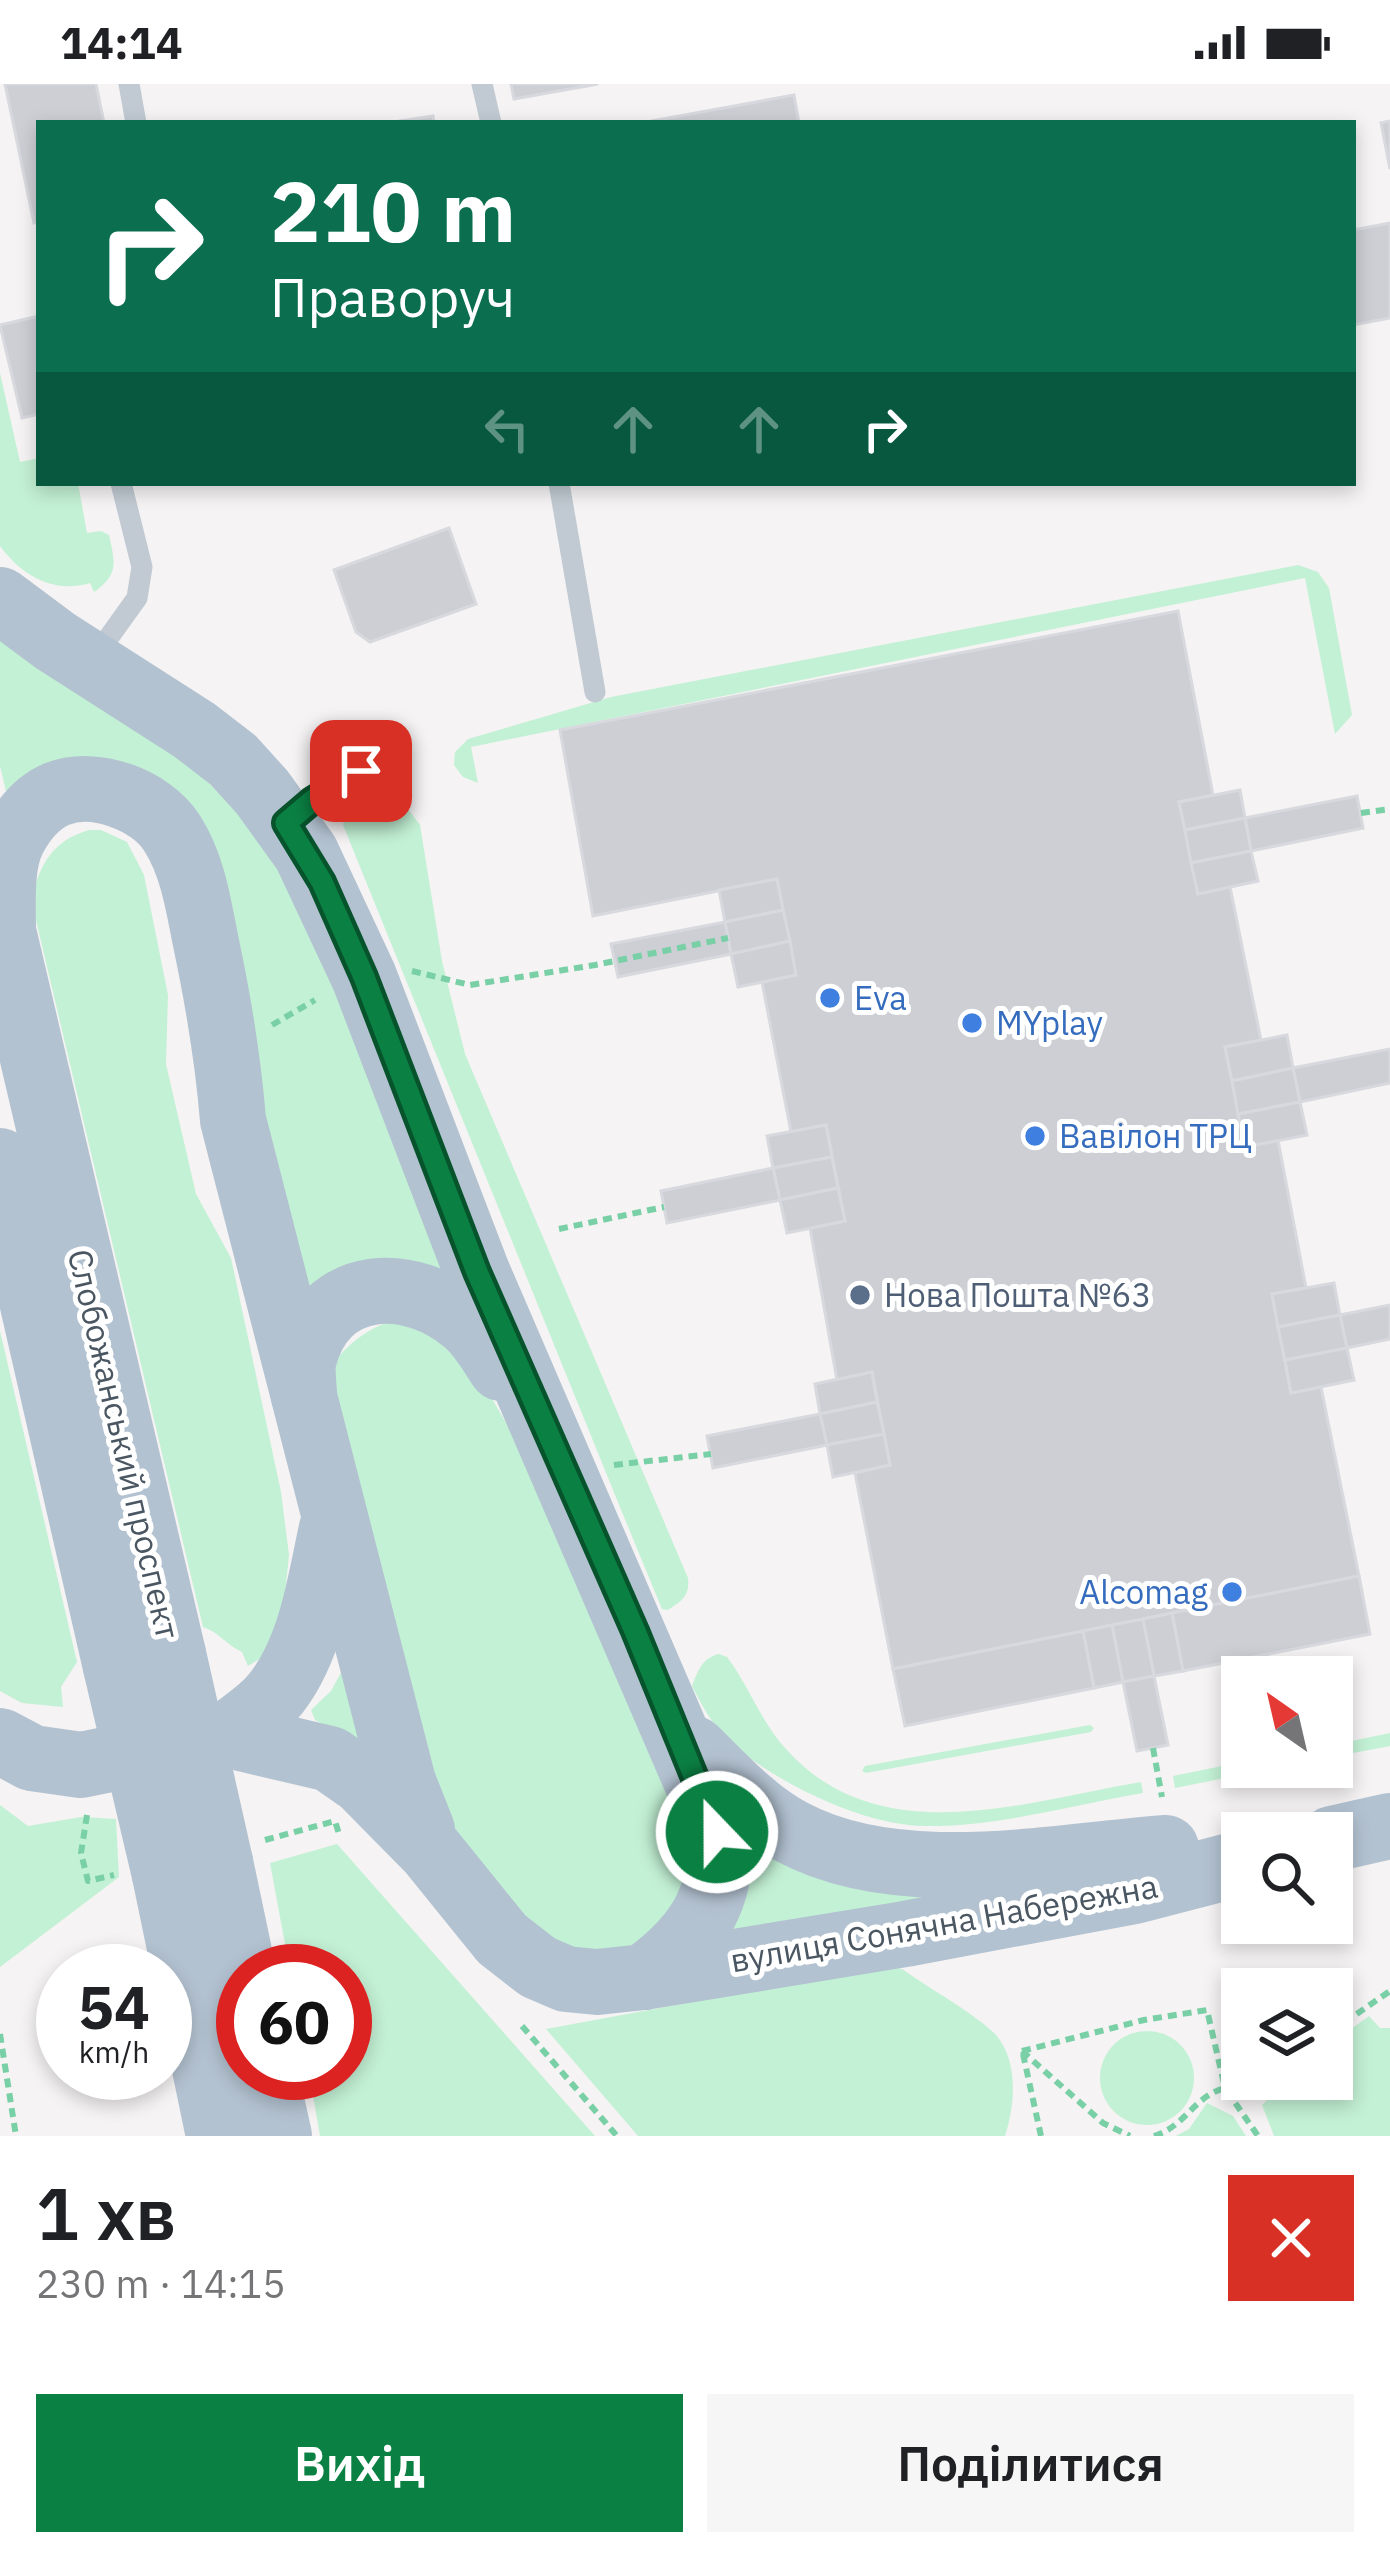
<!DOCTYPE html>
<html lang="uk">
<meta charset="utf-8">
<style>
:root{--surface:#fff;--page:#f6f6f6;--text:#202124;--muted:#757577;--accent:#0b8043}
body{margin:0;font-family:"IBM Plex Sans",sans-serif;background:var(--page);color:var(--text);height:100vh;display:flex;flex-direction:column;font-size:45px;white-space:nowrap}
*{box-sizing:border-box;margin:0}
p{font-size:39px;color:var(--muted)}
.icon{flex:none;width:66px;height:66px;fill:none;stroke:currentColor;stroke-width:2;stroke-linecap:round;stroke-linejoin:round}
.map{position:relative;height:2052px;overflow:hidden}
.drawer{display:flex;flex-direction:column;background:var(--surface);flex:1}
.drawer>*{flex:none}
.guide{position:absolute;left:36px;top:36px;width:1320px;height:366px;border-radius:0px;box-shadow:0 6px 18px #0003;background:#0b6e4f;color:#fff;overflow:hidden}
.needle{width:78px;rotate:326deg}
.tools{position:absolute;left:1221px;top:1572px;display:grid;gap:24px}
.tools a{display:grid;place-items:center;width:132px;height:132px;border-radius:0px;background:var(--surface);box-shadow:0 6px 18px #0003;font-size:60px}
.speed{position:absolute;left:36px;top:1860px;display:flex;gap:24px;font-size:60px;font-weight:700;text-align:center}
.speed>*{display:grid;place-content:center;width:156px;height:156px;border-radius:50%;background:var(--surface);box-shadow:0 6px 18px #0003;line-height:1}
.speed small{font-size:30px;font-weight:400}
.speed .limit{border:18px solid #d22;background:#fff;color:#111}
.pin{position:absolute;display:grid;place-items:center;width:102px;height:102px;color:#fff;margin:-51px;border-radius:24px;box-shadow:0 6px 18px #0006}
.me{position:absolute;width:132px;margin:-66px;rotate:338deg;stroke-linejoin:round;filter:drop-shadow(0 0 9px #0008)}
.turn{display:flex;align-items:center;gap:42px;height:252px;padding:0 36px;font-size:54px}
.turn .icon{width:156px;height:156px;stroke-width:2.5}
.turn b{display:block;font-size:84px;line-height:102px}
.lanes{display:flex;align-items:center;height:114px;padding:0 36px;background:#0003;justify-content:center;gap:60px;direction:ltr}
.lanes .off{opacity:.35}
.round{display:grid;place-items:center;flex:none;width:126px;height:126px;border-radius:0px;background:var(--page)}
.headline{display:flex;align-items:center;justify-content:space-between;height:204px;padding:0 36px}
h1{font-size:72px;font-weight:600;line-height:90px}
.primary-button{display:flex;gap:24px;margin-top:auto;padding:24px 36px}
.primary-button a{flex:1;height:138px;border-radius:0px;background:var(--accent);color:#fff;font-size:48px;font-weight:600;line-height:138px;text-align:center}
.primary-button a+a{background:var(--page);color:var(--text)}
.status{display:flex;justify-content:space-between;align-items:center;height:84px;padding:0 60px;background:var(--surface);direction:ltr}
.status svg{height:33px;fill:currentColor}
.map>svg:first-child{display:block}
.green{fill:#c3f1d5}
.building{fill:#cdcfd5;stroke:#d7d9de;stroke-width:3}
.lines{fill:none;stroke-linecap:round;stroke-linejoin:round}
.path{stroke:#7ad0a6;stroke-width:6;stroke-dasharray:9 6;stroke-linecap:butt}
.service{stroke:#c1cad2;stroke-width:21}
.primary{stroke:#b3c2d1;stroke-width:66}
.primary-bridge{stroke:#b3c2d1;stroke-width:66}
.route-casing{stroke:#07532c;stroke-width:30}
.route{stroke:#0b8043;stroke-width:21}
.shop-dot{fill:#3f7fe0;stroke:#fff;stroke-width:4.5}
.service-dot{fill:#5c6f8a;stroke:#fff;stroke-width:4.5}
.labels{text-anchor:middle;stroke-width:10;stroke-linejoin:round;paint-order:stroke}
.shop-label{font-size:33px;fill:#366cbe;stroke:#fff;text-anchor:start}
.service-label{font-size:33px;fill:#4e5e75;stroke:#fff;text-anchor:start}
.street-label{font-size:33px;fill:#4a5661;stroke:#fff}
</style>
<div class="status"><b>14:14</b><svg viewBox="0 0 49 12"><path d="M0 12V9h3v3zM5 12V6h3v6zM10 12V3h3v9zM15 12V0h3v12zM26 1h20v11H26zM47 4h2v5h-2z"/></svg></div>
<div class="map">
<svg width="1390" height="2052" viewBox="0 0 1390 2052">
<rect width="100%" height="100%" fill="#f5f3f3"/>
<!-- green -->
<g class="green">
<path d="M 0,289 L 20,378 L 39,374 L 39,399 L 78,399 L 87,449 L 101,447 L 109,451 C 115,478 119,491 94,508 L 90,499 C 54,510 22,492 0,462 Z"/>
<polygon points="1298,481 1318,488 1329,504 1352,631 1335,650 1305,494 471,663 478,699 463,693 454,681 455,668 468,655 611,613"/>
<path d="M 0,550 L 162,652 L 285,775 L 453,1191 C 380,1158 361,1180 298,1217 L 172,705 L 149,688 L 114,678 L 8,716 L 0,682 Z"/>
<path d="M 381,711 L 402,717 L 420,741 L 442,877 L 465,970 L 688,1494 C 690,1512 682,1517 668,1526 L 662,1525 L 624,1433 L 343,741 C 347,722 363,714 381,711 Z"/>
<path d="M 89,746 L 101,746 L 127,758 L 144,791 L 168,911 L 166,980 L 196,1110 L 231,1174 L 281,1408 L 289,1471 L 283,1529 L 266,1571 L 248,1582 L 242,1568 C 226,1561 219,1548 203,1543 L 31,815 C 41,779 52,757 89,746 Z"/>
<path d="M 406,1234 L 432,1244 L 491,1313 L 553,1420 L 676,1716 L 689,1778 L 674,1832 L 630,1869 L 547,1864 L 436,1736 L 350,1418 L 332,1280 C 354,1254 373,1240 406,1234 Z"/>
<polygon points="0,1247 77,1578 61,1603 63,1623 22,1619 0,1607"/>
<path d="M 719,1570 L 727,1573 C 749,1602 761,1638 786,1665 C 879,1769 1023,1718 1141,1698 L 1143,1709 C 1073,1721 997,1743 925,1742 C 864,1742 771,1697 727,1655 C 712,1640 701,1620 692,1602 C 698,1587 702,1574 719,1570 Z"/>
<polygon points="344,1583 360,1660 315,1636 311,1626 331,1607"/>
<polygon points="1090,1641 1094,1644 1091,1648 866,1689 862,1687 865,1682"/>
<polygon points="1390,1649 1390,1662 1332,1673 1332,1661"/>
<polygon points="1242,1678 1242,1683 1280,1683 1175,1704 1173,1692"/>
<polygon points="0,1721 28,1742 81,1733 116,1735 119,1793 0,1883"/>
<polygon points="739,1754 1071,1787 730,1858"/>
<polygon points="337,1760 595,2052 320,2052 309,1989 345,1989 345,1887 290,1887 270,1779"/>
<path d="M 887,1882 L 902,1885 C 924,1901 980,1933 996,1951 C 1019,1978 1015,2021 1005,2052 L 638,2052 L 546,1945 Z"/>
<polygon points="1369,1932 1380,1944 1390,1944 1390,2052 1274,2052 1262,2021 1288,1995 1332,1995 1332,1959"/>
<circle cx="1147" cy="1994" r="47"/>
<polygon points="1207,2019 1233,2032 1246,2052 1176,2052 1189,2045"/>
</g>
<!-- building -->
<g class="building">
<polygon points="5,0 96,0 104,39 39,39 39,138 34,139"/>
<polygon points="511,0 598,0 514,15"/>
<polygon points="794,11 799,39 641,39"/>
<polygon points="433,32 434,39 387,39"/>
<polygon points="1390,37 1390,85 1381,39"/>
<polygon points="1390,139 1390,234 1353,241 1353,146"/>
<polygon points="39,232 39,330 22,334 0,241"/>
<polygon points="449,444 476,520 370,558 356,548 334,486"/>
<polygon points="1178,527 1213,711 1179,718 1185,746 1198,810 1230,803 1261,956 1225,963 1245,1063 1278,1056 1306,1204 1272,1210 1291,1309 1321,1303 1359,1492 893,1585 855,1389 890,1381 872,1288 837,1296 810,1144 845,1137 826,1041 791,1048 762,898 796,891 777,795 593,832 560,646"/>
<polygon points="1240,706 1245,734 1185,746 1179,718"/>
<polygon points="1357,712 1363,744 1251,767 1245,734"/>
<polygon points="1245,734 1251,767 1191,779 1185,746"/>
<polygon points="1251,767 1258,797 1198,810 1191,779"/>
<polygon points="777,795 783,826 725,838 719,806"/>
<polygon points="783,826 790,857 731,870 725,838"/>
<polygon points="725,838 731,870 618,893 611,860"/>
<polygon points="790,857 796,891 738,903 731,870"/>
<polygon points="1287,951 1293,984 1232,997 1225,963"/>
<polygon points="1390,965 1390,999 1300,1018 1293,984"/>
<polygon points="1293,984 1300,1018 1238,1030 1232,997"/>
<polygon points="1300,1018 1307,1051 1245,1063 1238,1030"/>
<polygon points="826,1041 832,1073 773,1084 767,1052"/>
<polygon points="832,1073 838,1104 780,1116 773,1084"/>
<polygon points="773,1084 780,1116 667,1139 661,1107"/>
<polygon points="838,1104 845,1137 787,1149 780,1116"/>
<polygon points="1334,1199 1340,1231 1278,1243 1272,1210"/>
<polygon points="1390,1221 1390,1255 1347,1264 1340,1231"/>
<polygon points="1340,1231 1347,1264 1285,1276 1278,1243"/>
<polygon points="1347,1264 1354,1296 1291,1309 1285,1276"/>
<polygon points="872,1288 877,1318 820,1330 815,1300"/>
<polygon points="877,1318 884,1350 827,1361 820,1330"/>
<polygon points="820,1330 827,1361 713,1384 707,1352"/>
<polygon points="884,1350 890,1381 833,1393 827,1361"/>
<polygon points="1359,1492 1370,1550 1183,1587 1172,1529"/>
<polygon points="1172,1529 1183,1587 1154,1592 1143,1535"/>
<polygon points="1143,1535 1154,1592 1123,1598 1112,1541"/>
<polygon points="1112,1541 1123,1598 1094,1604 1083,1547"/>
<polygon points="1083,1547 1094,1604 905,1642 893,1585"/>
<polygon points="1154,1592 1168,1661 1137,1667 1123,1598"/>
</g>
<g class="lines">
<!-- path -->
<g class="path">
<polyline points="1361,729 1390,725"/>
<polyline points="412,887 470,901 595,881 728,854"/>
<polyline points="272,941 315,916"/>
<polyline points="559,1145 664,1123"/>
<polyline points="614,1381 711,1370"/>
<polyline points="1153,1664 1162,1713"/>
<polyline points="87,1731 81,1769 88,1797 114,1791"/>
<polyline points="265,1756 335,1737 339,1750"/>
<polyline points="522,1942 617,2052"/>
<polyline points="1332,1947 1390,1907"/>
<polyline points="0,1950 16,2052"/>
<polyline points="1022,1967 1144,1936 1207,1926 1225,2004 1257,1995"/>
<polyline points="1022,1967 1103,2039 1130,2052"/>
<polyline points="1023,1970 1041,2052"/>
<path d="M 1154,2052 C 1186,2042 1194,2012 1225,2004 L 1258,2052"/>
</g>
<!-- service -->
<g class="service">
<polyline points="129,0 136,39"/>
<polyline points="482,0 491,39"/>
<polyline points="559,399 595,608"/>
<polyline points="94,574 137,514 142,483 121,399"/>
<polyline points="291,735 361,687"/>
</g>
<!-- primary -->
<g class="primary">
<path d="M 0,516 L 55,557 L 194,646 L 233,676 L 262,708 L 306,769 L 364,893 L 477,1188 L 712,1733 C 733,1804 700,1853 644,1893"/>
<polyline points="0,834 173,1570"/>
<path d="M 3,846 C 3,818 0,781 13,755 C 23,736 38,718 57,710 C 95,695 151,716 172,749 C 192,780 198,818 205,854 C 218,915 228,974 233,1036 L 403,1698 L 422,1746"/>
<polyline points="0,1077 116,1583"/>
<path d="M 304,1312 C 304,1300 301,1285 304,1274 C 325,1192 412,1191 467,1239 C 481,1251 491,1269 501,1284"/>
<path d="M 228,1651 C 242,1639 260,1628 272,1614 C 311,1569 320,1499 332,1444"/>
<polyline points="0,1657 32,1674 81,1681 228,1651 330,1675 363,1698 430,1766 502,1855 538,1883 566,1895 597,1898 644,1893 905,1850 1134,1807 1242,1779"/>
<path d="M 694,1665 C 724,1694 754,1728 792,1748 C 898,1805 1050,1773 1166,1764"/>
<polyline points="1332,1755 1390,1742"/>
<polyline points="220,1778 243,1887"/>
<polyline points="165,1791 219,2052"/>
<polyline points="265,1989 279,2052"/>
</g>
<!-- primary-bridge -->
<g class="primary-bridge">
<polyline points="173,1570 220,1778"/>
<polyline points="116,1583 165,1791"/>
</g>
</g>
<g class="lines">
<defs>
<polyline id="route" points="361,687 313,716 286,739 322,798 364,893 477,1188 635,1547 717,1748"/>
</defs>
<!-- route casing -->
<use href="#route" class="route-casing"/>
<!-- route -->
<use href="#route" class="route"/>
</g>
<!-- markers -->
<g class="shop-dot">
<circle cx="830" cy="914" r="12"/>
<circle cx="972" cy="939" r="12"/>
<circle cx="1035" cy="1052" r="12"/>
<circle cx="1232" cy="1508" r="12"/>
</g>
<circle class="service-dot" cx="860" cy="1211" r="12"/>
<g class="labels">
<!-- shop labels -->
<g class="shop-label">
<text x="854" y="926">Eva</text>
<text x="996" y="951">MYplay</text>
<text x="1059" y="1064">Вавілон ТРЦ</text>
<text x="1208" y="1520" text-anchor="end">Alcomag</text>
</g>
<!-- service labels -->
<g class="service-label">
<text x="884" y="1223">Нова Пошта №63</text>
</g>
<!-- street labels -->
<g class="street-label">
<text transform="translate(124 1360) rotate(77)" y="12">Слобожанський проспект</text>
<text transform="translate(944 1839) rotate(-10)" y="12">вулиця Сонячна Набережна</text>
</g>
</g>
</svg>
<div class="tools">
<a><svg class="needle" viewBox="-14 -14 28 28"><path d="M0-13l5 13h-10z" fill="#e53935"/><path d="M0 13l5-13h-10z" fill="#757577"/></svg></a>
<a><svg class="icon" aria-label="search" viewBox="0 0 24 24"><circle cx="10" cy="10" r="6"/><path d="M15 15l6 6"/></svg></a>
<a><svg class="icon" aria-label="layers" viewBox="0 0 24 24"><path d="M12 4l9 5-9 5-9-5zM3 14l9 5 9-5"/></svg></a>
</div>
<div class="speed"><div>54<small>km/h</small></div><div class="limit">60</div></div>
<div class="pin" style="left:361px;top:687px;background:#d93025"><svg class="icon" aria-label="arrive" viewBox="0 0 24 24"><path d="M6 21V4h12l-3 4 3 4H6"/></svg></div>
<svg class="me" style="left:717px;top:1748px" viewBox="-20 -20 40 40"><circle r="17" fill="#0b8043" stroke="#fff" stroke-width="3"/><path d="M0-11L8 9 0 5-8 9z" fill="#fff"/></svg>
<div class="guide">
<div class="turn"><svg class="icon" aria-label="right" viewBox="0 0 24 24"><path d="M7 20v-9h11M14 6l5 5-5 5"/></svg><div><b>210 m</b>Праворуч</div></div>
<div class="lanes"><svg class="icon off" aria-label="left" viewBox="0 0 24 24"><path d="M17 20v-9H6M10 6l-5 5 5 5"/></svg><svg class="icon off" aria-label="ahead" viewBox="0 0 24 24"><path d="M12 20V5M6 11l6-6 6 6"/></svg><svg class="icon off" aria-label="ahead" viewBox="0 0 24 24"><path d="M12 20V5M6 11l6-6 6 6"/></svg><svg class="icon" aria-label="right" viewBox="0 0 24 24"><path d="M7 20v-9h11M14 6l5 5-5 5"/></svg></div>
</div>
</div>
<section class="drawer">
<div class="headline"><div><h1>1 хв</h1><p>230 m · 14:15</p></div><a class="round" style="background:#d93025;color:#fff"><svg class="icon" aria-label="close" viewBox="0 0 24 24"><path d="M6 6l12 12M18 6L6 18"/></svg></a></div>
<div class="primary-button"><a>Вихід</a><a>Поділитися</a></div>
</section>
